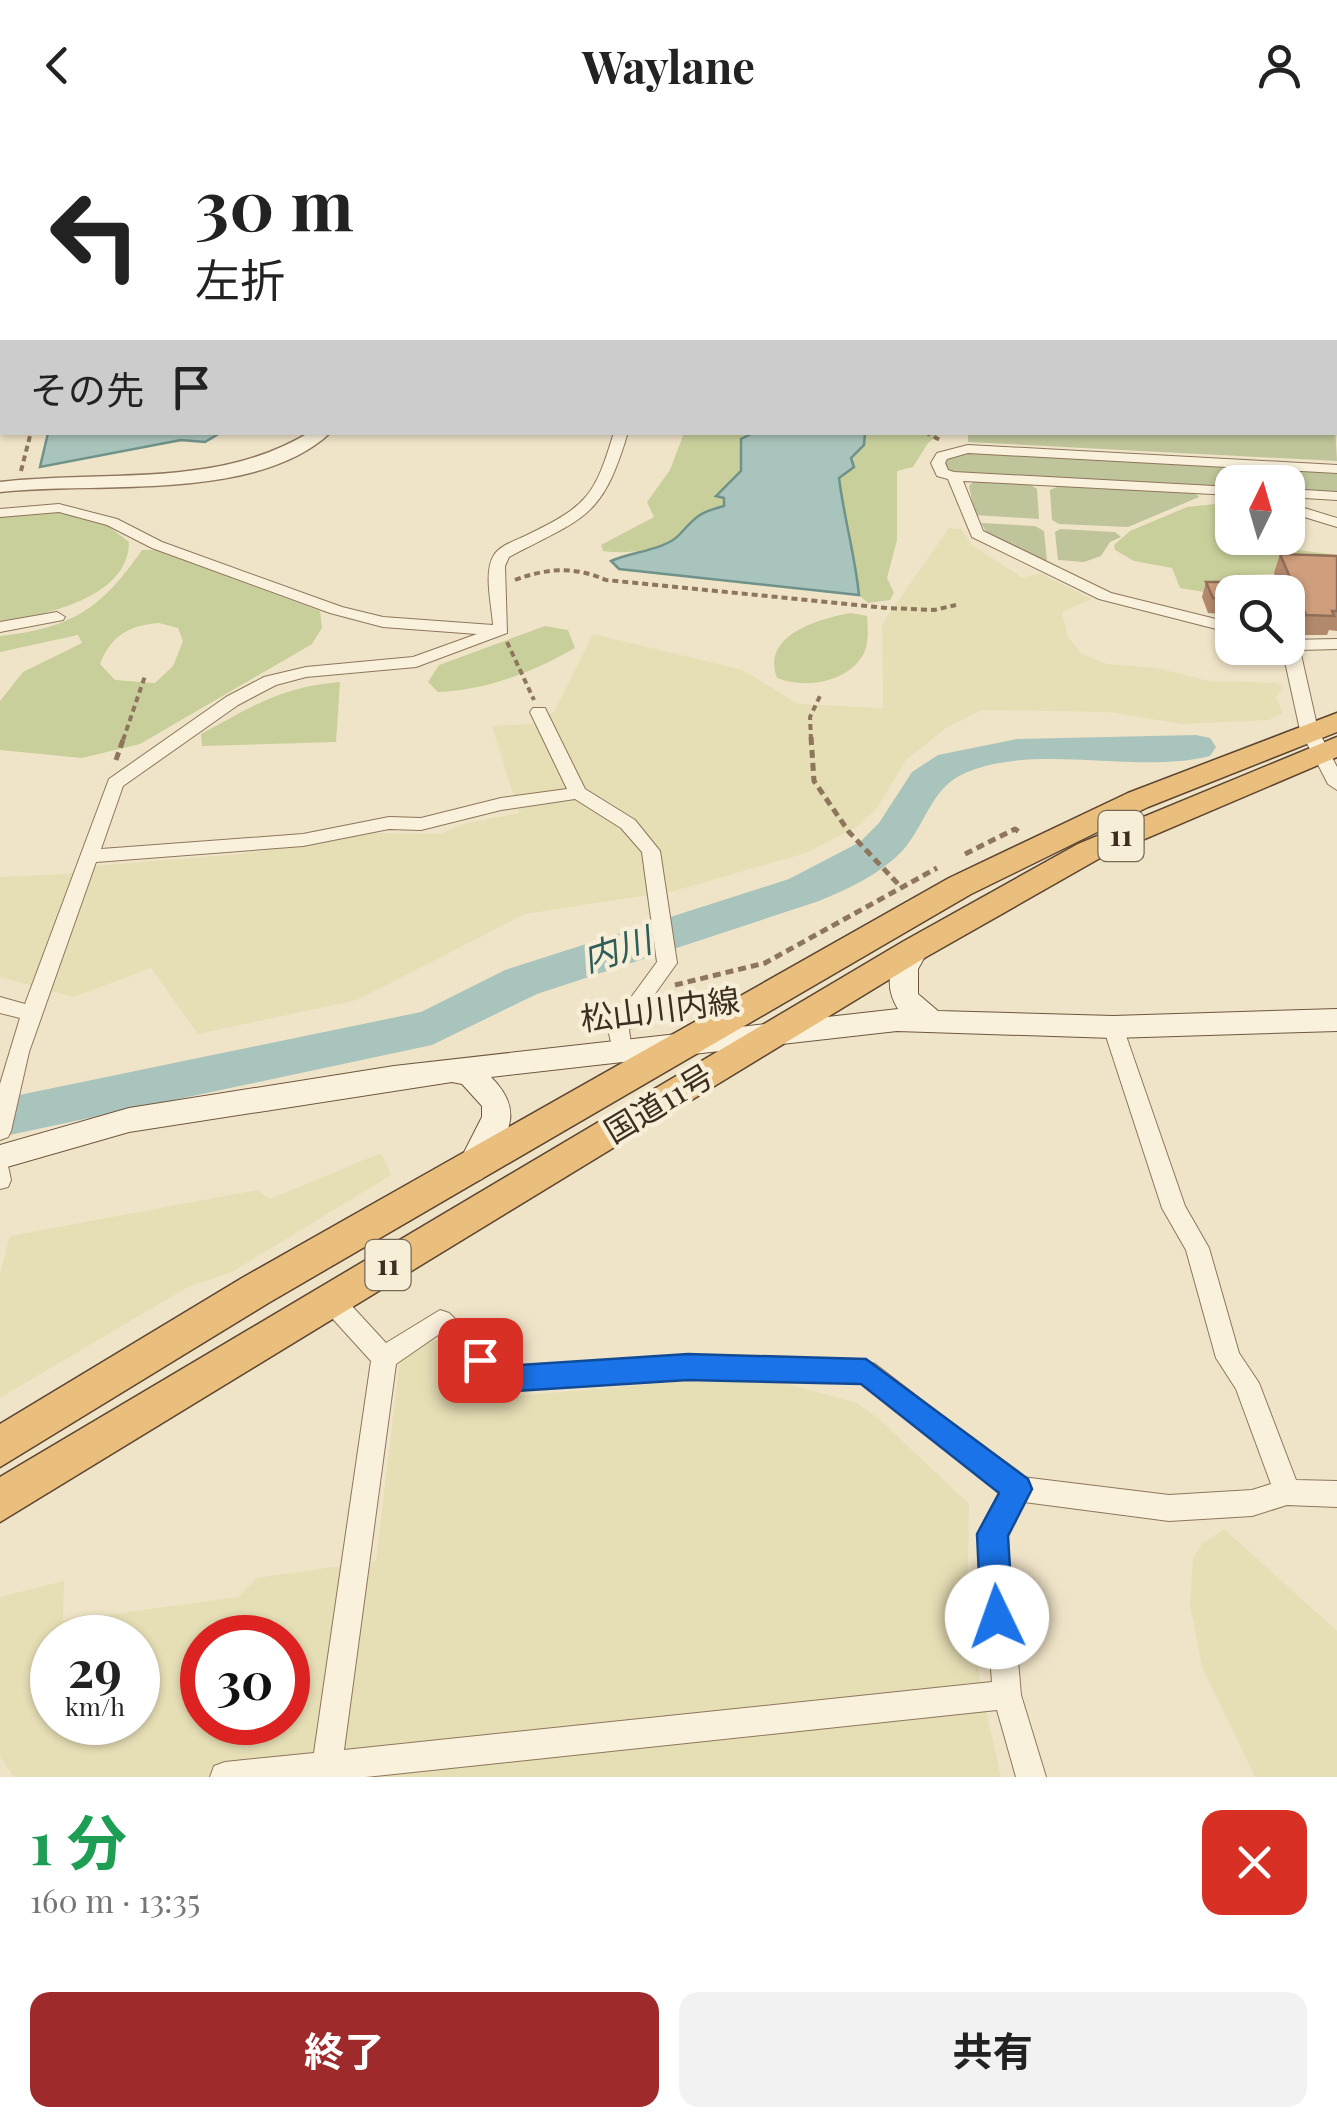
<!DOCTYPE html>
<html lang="ja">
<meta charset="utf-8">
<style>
:root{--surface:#fff;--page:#f2f2f2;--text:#222;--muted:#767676;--accent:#9e2a2b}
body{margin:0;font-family:"Playfair Display","Noto Sans JP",serif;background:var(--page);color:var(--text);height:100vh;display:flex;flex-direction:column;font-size:38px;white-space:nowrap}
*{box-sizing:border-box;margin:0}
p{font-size:32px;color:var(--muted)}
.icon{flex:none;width:55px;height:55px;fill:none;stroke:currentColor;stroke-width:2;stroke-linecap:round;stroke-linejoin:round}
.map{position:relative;height:1647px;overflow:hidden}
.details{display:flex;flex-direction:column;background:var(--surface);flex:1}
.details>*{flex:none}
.hud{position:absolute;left:0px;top:0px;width:1338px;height:305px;box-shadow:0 2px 8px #0004;background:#fff;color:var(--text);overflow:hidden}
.needle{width:65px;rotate:5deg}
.tools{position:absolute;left:1215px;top:335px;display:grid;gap:20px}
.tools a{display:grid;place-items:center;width:90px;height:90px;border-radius:20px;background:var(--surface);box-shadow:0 2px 8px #0004;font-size:50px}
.speed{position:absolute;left:30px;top:1485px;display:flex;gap:20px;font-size:50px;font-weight:700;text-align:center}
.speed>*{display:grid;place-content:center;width:130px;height:130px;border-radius:50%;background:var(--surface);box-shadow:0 2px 8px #0004;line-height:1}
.speed small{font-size:25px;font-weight:400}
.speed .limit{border:15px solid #d22;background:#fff;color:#111}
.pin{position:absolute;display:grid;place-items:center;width:85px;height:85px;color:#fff;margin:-42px;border-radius:20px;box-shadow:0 5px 15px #0006}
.me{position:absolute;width:110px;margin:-55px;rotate:357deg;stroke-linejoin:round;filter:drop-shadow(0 0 8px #0008)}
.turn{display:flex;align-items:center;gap:35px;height:210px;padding:0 30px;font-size:45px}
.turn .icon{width:130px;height:130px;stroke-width:2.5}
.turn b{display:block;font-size:70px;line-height:85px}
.then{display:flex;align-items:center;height:95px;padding:0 30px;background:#0003;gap:20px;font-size:38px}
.round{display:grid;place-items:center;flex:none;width:105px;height:105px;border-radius:20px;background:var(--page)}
.summary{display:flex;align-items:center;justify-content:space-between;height:170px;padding:0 30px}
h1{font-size:60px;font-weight:700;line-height:75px;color:#1e9e55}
.primary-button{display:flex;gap:20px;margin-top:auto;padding:20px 30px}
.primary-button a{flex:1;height:115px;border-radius:20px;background:var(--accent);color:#fff;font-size:40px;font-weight:700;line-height:115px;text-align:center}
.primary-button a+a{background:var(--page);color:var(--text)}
header{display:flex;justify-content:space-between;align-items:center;height:130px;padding:0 30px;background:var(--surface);font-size:45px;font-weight:700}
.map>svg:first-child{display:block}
.farmland{fill:#e6deb5;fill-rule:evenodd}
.green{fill:#c9cf9b;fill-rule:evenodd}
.cemetery{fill:#bfc49a}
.water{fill:#a9c4bc;stroke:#6f938a;stroke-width:2.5}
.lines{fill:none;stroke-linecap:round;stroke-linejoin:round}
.river{fill:#a9c4bc;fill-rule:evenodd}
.minor-casing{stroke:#8d765c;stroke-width:2}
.tertiary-casing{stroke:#8d765c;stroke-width:3}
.secondary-casing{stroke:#6f573f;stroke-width:2}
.trunk-casing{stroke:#5b4430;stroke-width:3}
.path-far2{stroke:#8d765c;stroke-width:2.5;stroke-dasharray:5 2.5;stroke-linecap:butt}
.path-far1{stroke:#8d765c;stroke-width:4;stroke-dasharray:6 4;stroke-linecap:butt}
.path{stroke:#8d765c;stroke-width:5;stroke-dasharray:8 5;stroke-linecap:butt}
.minor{fill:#faf1dc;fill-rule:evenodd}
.tertiary{fill:#faf1dc;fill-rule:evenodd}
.secondary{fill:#faf1dc;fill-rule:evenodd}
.trunk{fill:#eabe7c;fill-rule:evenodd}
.wall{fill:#b2896c}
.building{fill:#cf9f7d;stroke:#916f58;stroke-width:2.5}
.route{fill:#1a73e8;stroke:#114b97;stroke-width:2.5}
.labels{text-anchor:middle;stroke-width:9;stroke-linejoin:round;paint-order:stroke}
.shield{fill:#f7eed8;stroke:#756857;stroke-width:2.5}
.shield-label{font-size:30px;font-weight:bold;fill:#3d2e20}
.street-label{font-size:32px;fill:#3d2e20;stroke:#f7eed8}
.water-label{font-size:35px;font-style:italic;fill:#2f5d5a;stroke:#f7eed8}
</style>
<header><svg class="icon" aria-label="back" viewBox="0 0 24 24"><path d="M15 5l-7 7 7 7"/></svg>Waylane<svg class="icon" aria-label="person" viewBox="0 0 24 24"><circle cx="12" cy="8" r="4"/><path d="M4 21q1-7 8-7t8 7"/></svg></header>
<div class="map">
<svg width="1337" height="1647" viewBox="0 0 1337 1647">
<rect width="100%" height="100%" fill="#f0e4c8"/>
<!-- farmland -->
<g class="farmland">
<polygon points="949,398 961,399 973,416 1023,448 1040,443 1092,469 1062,482 1068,507 1082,524 1107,534 1156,538 1209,551 1277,553 1283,557 1276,567 1283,583 1268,590 1182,594 1109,582 982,580 946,598 906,630 877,678 858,696 806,723 674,761 525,784 357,870 198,904 151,838 74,867 0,847 0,747 67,744 93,736 240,724 378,703 441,704 463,694 519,683 492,596 533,594 554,582 593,504 743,540 798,574 883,578 882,494"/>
<polygon points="381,1023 391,1045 232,1142 186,1158 0,1268 0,1143 10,1106 257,1060 270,1069"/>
<path d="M 437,1210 L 470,1241 L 479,1269 L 688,1251 L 777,1251 L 857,1273 L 879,1289 L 969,1374 L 968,1436 L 980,1553 L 1001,1647 L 14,1647 L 0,1627 L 0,1467 L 64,1451 L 63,1491 L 238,1467 L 257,1448 L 376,1431 L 400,1229 L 422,1213 ZM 52,1508 L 138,1508 L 138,1592 L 52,1592 ZM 202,1508 L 288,1508 L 288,1592 L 202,1592 Z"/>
<polygon points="1224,1399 1337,1501 1337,1647 1255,1647 1202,1537 1190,1474 1193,1428 1202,1414"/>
</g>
<!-- green -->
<g class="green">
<polygon points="1072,0 1337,0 1337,182 1335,2"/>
<path d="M 684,303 L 753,303 L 742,341 L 717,366 L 724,367 L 725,376 C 693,384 701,390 679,405 C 658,420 629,425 603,421 L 601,415 L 654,387 L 647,372 L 670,340 Z"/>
<path d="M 865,303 L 941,303 L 928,313 L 913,337 L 897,341 L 897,410 L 887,448 L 894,463 L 890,470 L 868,473 L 859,465 C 855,424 844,388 839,348 L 854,337 L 851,328 L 864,315 Z"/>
<polygon points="1215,374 1232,382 1232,398 1223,404 1230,411 1337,425 1337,442 1239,445 1232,450 1240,459 1204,462 1180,458 1172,438 1134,431 1115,420 1114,415 1130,401 1187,377"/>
<path d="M 60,381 L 108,396 L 129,412 C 129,468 43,486 0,491 L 0,385 Z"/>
<path d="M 142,420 L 159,420 L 320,481 L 322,498 L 312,514 L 140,614 L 82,628 L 0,620 L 0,571 L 23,542 L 82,513 L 78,505 L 0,522 L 0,506 C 72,498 101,479 142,420 ZM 159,493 L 178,498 L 183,511 L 173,536 L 155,553 L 115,550 L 100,534 C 111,506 129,495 159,493 Z"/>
<path d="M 851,483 L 867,486 C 868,498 869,515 863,525 C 847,553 804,559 777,548 C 761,505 818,489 851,483 Z"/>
<path d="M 545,496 L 568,500 L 575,518 C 533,542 487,560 438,562 L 428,552 L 439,535 Z"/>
<path d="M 340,552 L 336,612 L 202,616 L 201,604 C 253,576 281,557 340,552 Z"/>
</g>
<!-- cemetery -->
<g class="cemetery">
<polygon points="1335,297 1337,331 968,312 968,305 959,304 1335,302"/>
<polygon points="962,323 1337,342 1337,363 1288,361 1288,352 1232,352 1232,358 947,342 945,329"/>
<polygon points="974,351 1031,355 1037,359 1039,389 975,385 969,356"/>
<polygon points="1059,356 1195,363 1199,367 1128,397 1059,394 1052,390 1050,360"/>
<polygon points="981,393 1035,396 1044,401 1047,431 988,405"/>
<polygon points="1060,399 1115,402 1121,407 1110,412 1101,426 1084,432 1058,430 1055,402"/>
</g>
<!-- water -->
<g class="water">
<polygon points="48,303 48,302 220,303 205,312 181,310 40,337"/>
<path d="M 753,303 L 865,303 L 864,315 L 851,328 L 854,337 L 839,348 C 844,388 855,425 859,465 L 619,439 L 611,431 C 630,422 665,420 679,405 C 696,387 697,383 724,376 L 724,368 L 716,366 L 741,341 L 741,309 Z"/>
</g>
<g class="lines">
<!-- river -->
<path class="river" d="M 1196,605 L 1210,608 L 1216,617 L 1210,626 C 1135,645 1038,612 965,643 C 932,657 926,693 904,719 C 881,744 850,758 819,771 L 537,864 L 432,915 L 0,1007 L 0,969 L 421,882 L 505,840 L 789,749 L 860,712 L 879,693 L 912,642 L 938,625 L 1017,609 Z"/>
<defs>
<g id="minor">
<rect x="1335" y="247" width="2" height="8"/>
<rect x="1335" y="289" width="2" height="8"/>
<path d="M 614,302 L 628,302 C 602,390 584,387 509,427 L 505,436 L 507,503 L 416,537 L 306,547 L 276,555 L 238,575 L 123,656 L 101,719 L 303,704 L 389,687 L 421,688 L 501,668 L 567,659 L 530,582 L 533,578 L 545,578 L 585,659 L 635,690 L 660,721 L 677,833 L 629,900 L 632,920 L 628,926 L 614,926 L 608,899 L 657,832 L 642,722 L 621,698 L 575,669 L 501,680 L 421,700 L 389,699 L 303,716 L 96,732 L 29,922 L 11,1001 L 8,1007 L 0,1010 L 0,954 L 20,888 L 0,883 L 0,867 L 25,874 L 109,649 L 226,567 L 264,547 L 306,537 L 413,527 L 477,504 L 383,497 L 330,483 L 152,418 L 107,395 L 59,382 L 0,387 L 0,379 L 59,374 L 117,389 L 162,412 L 342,477 L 383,487 L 493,495 C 492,476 483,442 494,425 C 500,415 517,410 527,405 C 587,376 595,366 614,302 Z"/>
<polygon points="968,315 1337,335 1337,343 968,323 947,329 945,333 948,340 954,342 1232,357 1232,365 963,351 983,401 1111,463 1232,493 1232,503 1099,469 972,407 948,349 937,346 931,333 937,323"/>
<polygon points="1288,359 1337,362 1337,370 1288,367"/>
<polygon points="1288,373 1337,388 1337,397 1288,382"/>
<polygon points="57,482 65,487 63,490 0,502 0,492"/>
<polygon points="1337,509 1337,519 1300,520 1318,600 1337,637 1337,660 1328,654 1300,600 1282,518 1288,518 1288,510"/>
<path d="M 1113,889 L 1120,891 L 1123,897 L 1185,1076 L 1209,1118 L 1239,1223 L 1259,1253 L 1296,1350 L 1337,1351 L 1337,1377 L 1287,1375 L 1252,1386 L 1169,1391 L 1024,1372 L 1007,1405 L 1021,1565 L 1046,1647 L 1016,1647 L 997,1580 L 366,1647 L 210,1647 L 214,1636 L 225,1632 L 314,1623 L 371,1231 L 322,1177 L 319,1170 L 322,1163 L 331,1160 L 340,1163 L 386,1213 L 440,1180 L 449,1183 L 505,1237 L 688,1226 L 866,1231 L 875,1234 L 1022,1347 L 1169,1365 L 1252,1360 L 1271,1354 L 1236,1259 L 1216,1228 L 1186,1120 L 1162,1078 L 1103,897 L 1106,891 ZM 438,1205 L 491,1257 L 500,1260 L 688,1248 L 861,1253 L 1001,1363 L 980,1404 L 992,1552 L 344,1620 L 396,1234 Z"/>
<polygon points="0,1033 8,1036 11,1050 8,1057 0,1059"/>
</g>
<g id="tertiary">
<rect x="0" y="175" width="2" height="10"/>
<path d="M 310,302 L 331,302 C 257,373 96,351 0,362 L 0,352 C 104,340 218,359 310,302 Z"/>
</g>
<path id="secondary" d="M 915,809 L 929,819 L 918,839 L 918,864 L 938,881 L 1113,886 L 1337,879 L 1337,901 L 1113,908 L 897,901 L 491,947 C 529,985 503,1008 482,1049 L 471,1053 L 460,1049 L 455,1040 L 482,987 L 482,976 L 462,954 L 452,952 L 129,1002 L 0,1039 L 0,1015 L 129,978 L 394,936 L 898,879 C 883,854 890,836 905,812 Z"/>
<g id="trunk">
<polygon points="1337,583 1337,602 1148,677 971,764 270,1172 0,1337 0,1294 242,1148 949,748 1128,663"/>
<polygon points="1337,607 1337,627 1100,728 926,827 0,1392 0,1347 904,811 1078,714"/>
</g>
</defs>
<!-- minor casing -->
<use href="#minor" class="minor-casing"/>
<!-- tertiary casing -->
<use href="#tertiary" class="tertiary-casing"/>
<!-- secondary casing -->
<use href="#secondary" class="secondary-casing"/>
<!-- trunk casing -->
<use href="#trunk" class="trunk-casing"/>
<!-- path-far2 -->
<polyline class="path-far2" points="105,2 121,0"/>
<!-- path-far1 -->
<g class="path-far1">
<polyline points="925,302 940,310"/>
<polyline points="21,341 31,302"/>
<path d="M 515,450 C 547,438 574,436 606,450 L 887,478 L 934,480 L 956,475"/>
<polyline points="507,512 534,570"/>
<polyline points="123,610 145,546"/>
<polyline points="811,610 810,587 820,566"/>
</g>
<!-- path -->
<g class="path">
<polyline points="811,607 814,651 849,702 900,756"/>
<polyline points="116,630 124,607"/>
<polyline points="965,724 1015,699 1022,704"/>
<polyline points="675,855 765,833 937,738"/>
</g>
<!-- minor -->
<use href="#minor" class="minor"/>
<!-- tertiary -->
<use href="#tertiary" class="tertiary"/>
<!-- secondary -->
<use href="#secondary" class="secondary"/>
<!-- trunk -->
<use href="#trunk" class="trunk"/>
</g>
<!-- wall -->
<g class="wall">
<polygon points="1280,424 1337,426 1337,501 1329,500 1327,505 1299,505 1288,476 1288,462 1282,462 1274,443"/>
<polygon points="1206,452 1232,462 1232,485 1208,483 1202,467"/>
</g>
<!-- building -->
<g class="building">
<polygon points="1280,424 1337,426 1337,481 1332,481 1334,486 1306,485"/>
<polygon points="1206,452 1247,452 1252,462 1232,462 1232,469 1213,468"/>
</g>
<!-- route -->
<polygon class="route" points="480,1217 506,1236 688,1224 866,1229 1028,1349 1032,1359 1008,1406 1013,1487 1008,1498 997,1503 986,1498 981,1487 977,1404 999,1363 861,1254 688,1250 500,1262 490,1258 466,1230 470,1221"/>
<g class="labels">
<!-- shield labels -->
<g class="shield">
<rect x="1098.5" y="681" width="45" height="50" rx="8"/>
<rect x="365.5" y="1110" width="45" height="50" rx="8"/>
</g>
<g class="shield-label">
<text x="1121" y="716">11</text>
<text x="388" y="1145">11</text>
</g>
<!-- street labels -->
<g class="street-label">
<text transform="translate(660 880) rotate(-7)" y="11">松山川内線</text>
<text transform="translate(659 974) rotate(-31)" y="11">国道11号</text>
</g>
<!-- water labels -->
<g class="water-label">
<text transform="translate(617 820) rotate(-18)" y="12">内川</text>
</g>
</g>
</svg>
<div class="tools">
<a><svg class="needle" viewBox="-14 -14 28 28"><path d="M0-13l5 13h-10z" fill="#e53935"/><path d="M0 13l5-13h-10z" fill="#767676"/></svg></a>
<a><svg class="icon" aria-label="search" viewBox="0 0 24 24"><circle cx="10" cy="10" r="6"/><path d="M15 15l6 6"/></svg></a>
</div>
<div class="speed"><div>29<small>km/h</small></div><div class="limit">30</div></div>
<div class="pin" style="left:480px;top:1230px;background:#d93025"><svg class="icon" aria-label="arrive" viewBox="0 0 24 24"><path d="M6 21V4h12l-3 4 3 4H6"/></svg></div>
<svg class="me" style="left:997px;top:1487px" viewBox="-20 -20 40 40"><circle r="19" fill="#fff"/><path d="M0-13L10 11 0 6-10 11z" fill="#1a73e8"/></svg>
<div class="hud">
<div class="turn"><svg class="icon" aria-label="left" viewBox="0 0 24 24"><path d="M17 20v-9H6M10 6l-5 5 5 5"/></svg><div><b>30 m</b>左折</div></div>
<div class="then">その先<svg class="icon" aria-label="arrive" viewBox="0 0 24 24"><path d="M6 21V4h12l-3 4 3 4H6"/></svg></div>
</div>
</div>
<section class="details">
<div class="summary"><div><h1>1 分</h1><p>160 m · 13:35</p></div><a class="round" style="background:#d93025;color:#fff"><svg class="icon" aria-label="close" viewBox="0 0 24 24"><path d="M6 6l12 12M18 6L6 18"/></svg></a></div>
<div class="primary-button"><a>終了</a><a>共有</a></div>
</section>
